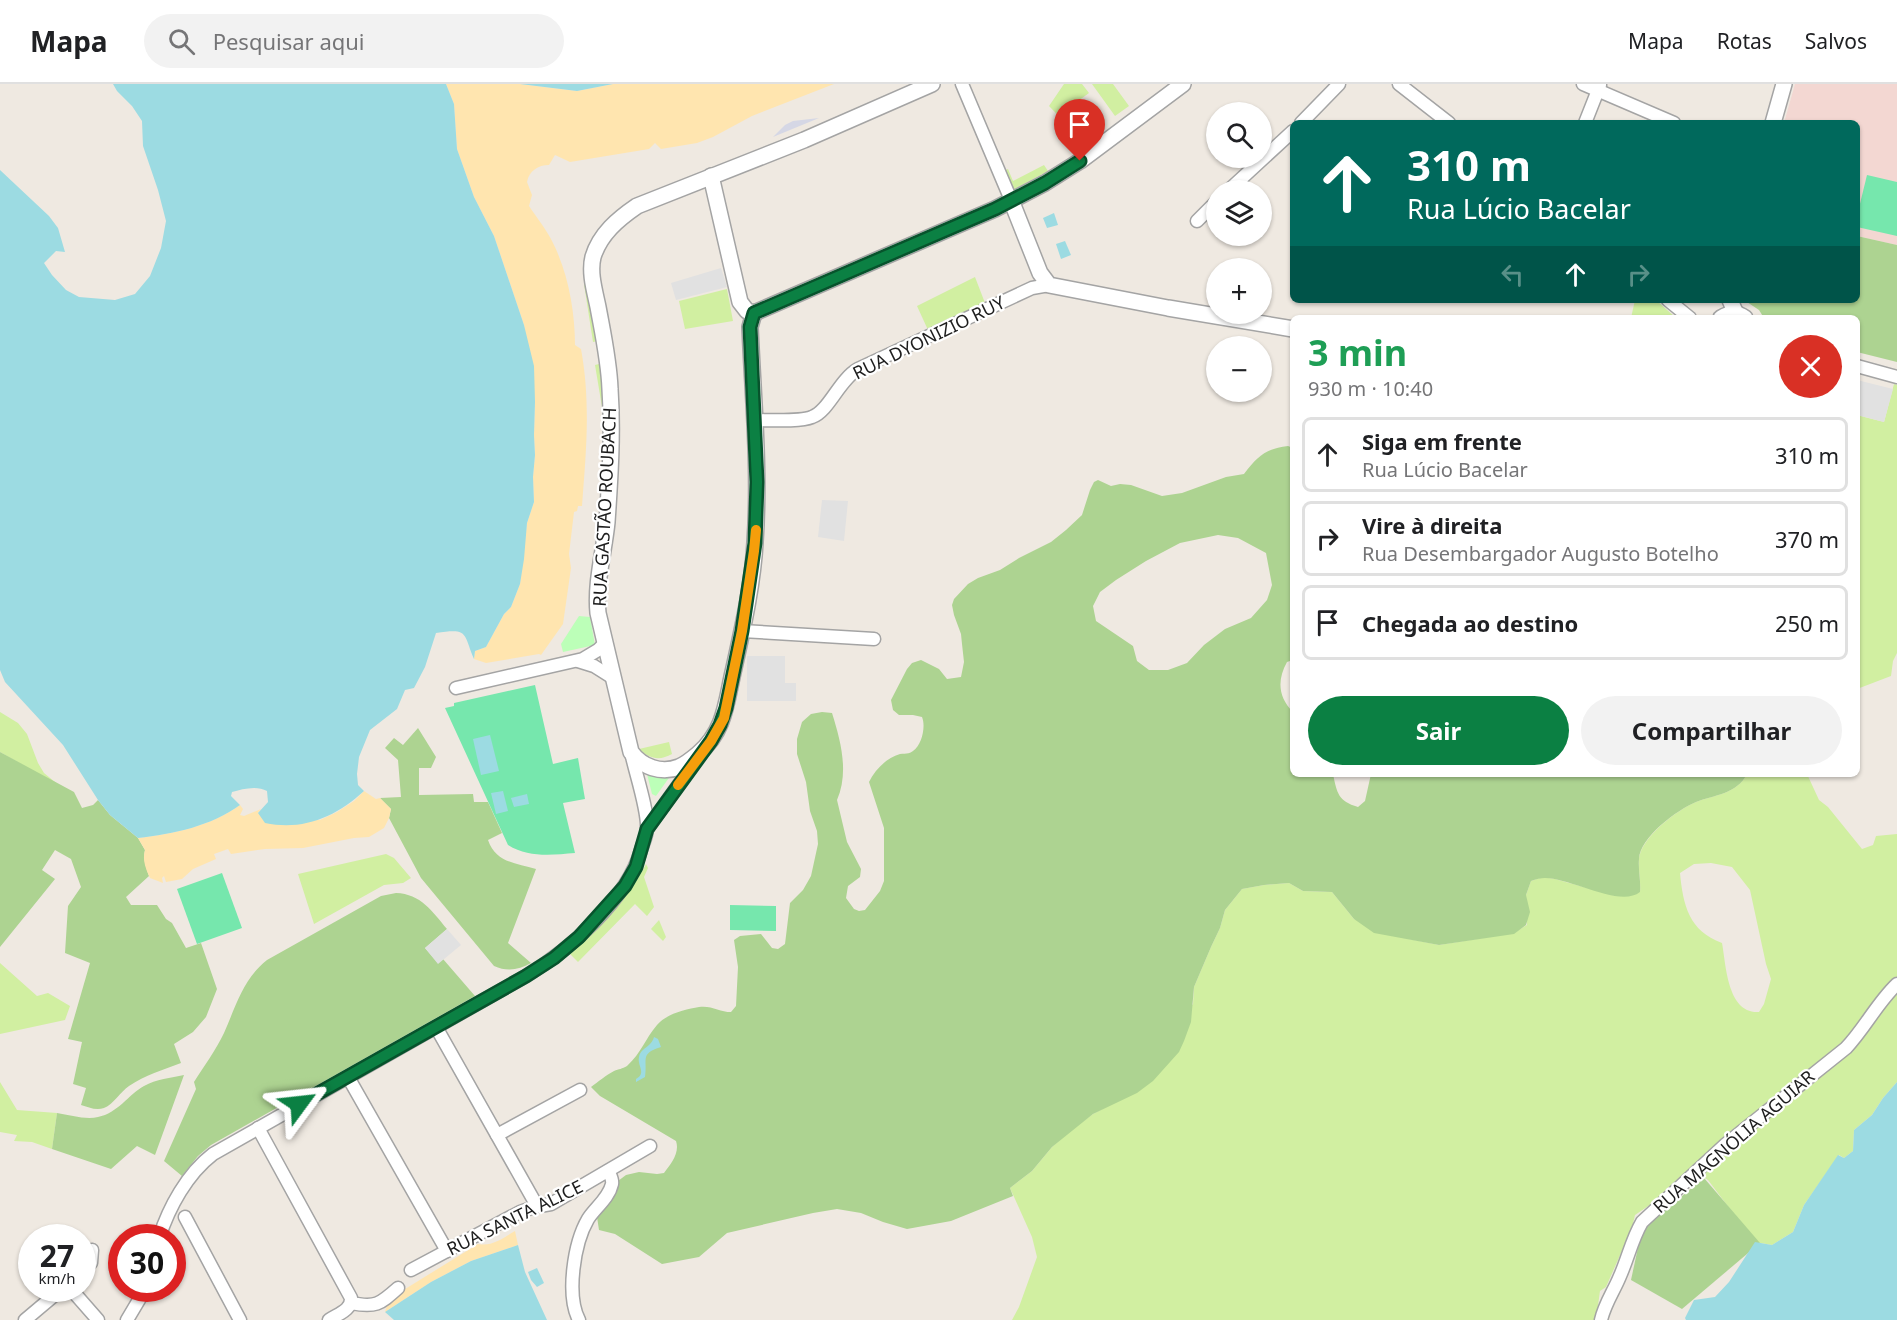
<!DOCTYPE html>
<html lang="pt">
<meta charset="utf-8">
<style>
:root{--surface:#fff;--page:#f2f2f2;--text:#202124;--muted:#757577;--line:#e0e0e0;--accent:#0b8043}
body{margin:0;font-family:"Noto Sans",sans-serif;background:var(--page);color:var(--text);height:100vh;display:flex;flex-direction:column;font-size:22px;white-space:nowrap}
*{box-sizing:border-box;margin:0}
p{font-size:20px;color:var(--muted)}
.icon{flex:none;width:33px;height:33px;fill:none;stroke:currentColor;stroke-width:2;stroke-linecap:round;stroke-linejoin:round}
.map{position:relative;flex:1;overflow:hidden}
.drawer{position:absolute;left:1290px;top:231px;width:570px;height:462px;display:flex;flex-direction:column;background:var(--surface);border-radius:9px;box-shadow:0 2px 4px #0004}
.drawer>*{flex:none}
.hud{position:absolute;left:1290px;top:36px;width:570px;height:183px;border-radius:9px;box-shadow:0 2px 4px #0004;background:#00695c;color:#fff;overflow:hidden}
.controls{position:absolute;left:1206px;top:18px;display:grid;gap:12px}
.controls a{display:grid;place-items:center;width:66px;height:66px;border-radius:50%;background:var(--surface);box-shadow:0 2px 4px #0004;font-size:30px}
.speed{position:absolute;left:18px;top:1140px;display:flex;gap:12px;font-size:30px;font-weight:700;text-align:center}
.speed>*{display:grid;place-content:center;width:78px;height:78px;border-radius:50%;background:var(--surface);box-shadow:0 2px 4px #0004;line-height:1}
.speed small{font-size:15px;font-weight:400}
.speed .limit{border:9px solid #d22;background:#fff;color:#111}
.pin{position:absolute;display:grid;place-items:center;width:51px;height:51px;color:#fff;margin:-62px -26px;border-radius:50% 50% 50% 0;rotate:-45deg;box-shadow:0 0 6px #0007}
.pin .icon{rotate:45deg}
.me{position:absolute;width:66px;margin:-33px;rotate:60deg;stroke-linejoin:round;filter:drop-shadow(0 0 4px #0008)}
.turn{display:flex;align-items:center;gap:21px;height:126px;padding:0 18px;font-size:27px}
.turn .icon{width:78px;height:78px;stroke-width:2.5}
.turn b{display:block;font-size:42px;line-height:51px}
.lanes{display:flex;align-items:center;height:57px;padding:0 18px;background:#0003;justify-content:center;gap:30px;direction:ltr}
.lanes .off{opacity:.35}
.round{display:grid;place-items:center;flex:none;width:63px;height:63px;border-radius:32px;background:var(--page)}
.head{display:flex;align-items:center;justify-content:space-between;height:102px;padding:0 18px}
h1{font-size:36px;font-weight:700;line-height:45px;color:#1e9e55}
.action{display:flex;gap:12px;margin-top:auto;padding:12px 18px}
.action a{flex:1;height:69px;border-radius:36px;background:var(--accent);color:#fff;font-size:24px;font-weight:700;line-height:69px;text-align:center}
.action a+a{background:var(--page);color:var(--text)}
ul{padding:0;list-style:none}
li{display:flex;align-items:center;gap:18px;height:75px;margin:0 12px 9px;padding:0 6px;border:3px solid var(--line);border-radius:9px}
li div{flex:1}
li b{display:block;font-size:22px}
li em{font-style:normal}
header{display:flex;align-items:center;gap:36px;box-sizing:border-box;height:84px;padding:0 30px;background:var(--surface);border-bottom:2px solid var(--line)}
header strong{font-size:28px}
nav{display:flex;gap:33px;margin-inline-start:auto;font-size:21px}
.search{width:420px;height:54px;background:var(--page);display:flex;align-items:center;gap:15px;box-sizing:border-box;padding:0 21px;border-radius:33px;color:var(--muted);font-size:22px}
.map>svg:first-child{display:block}
.military{fill:#f3d7d2}
.grass{fill:#d1efa1;fill-rule:evenodd}
.forest{fill:#add391;fill-rule:evenodd}
.sand{fill:#ffe5af}
.park{fill:#bcffb8}
.pitch{fill:#76e7ad}
.parking{fill:#e1e1e1}
.plaza{fill:#d5d7e5}
.water{fill:#9cdbe2}
.lines{fill:none;stroke-linecap:round;stroke-linejoin:round}
.minor-casing{stroke:#a4a4a4;stroke-width:15}
.tertiary-casing{stroke:#a4a4a4;stroke-width:18}
.minor{stroke:#fff;stroke-width:12}
.tertiary{stroke:#fff;stroke-width:15}
.route-casing{stroke:#07532c;stroke-width:15}
.route{stroke:#0b8043;stroke-width:10}
.slow{stroke:#f59e0b;stroke-width:10}
.labels{text-anchor:middle;stroke-width:4.5;stroke-linejoin:round;paint-order:stroke}
.street-label{font-size:18px;fill:#1d1d1d;stroke:#fff}
</style>
<header>
<strong>Mapa</strong>
<div class="search"><svg class="icon" aria-label="search" viewBox="0 0 24 24"><circle cx="10" cy="10" r="6"/><path d="M15 15l6 6"/></svg>Pesquisar aqui</div>
<nav><a>Mapa</a><a>Rotas</a><a>Salvos</a></nav>
</header>
<div class="map">
<svg width="1897" height="1236" viewBox="0 0 1897 1236">
<rect width="100%" height="100%" fill="#efe9e1"/>
<!-- military -->
<polygon class="military" points="1795,0 1897,0 1897,161 1857,152 1857,39 1784,39"/>
<!-- grass -->
<g class="grass">
<polygon points="1064,0 1082,0 1089,9 1071,22 1098,54 1088,62 1049,22"/>
<polygon points="1092,0 1113,0 1129,22 1115,32"/>
<polygon points="1044,81 1048,87 1011,107 1003,87 1008,85 1013,97"/>
<polygon points="975,193 985,219 928,246 917,222"/>
<polygon points="585,199 598,257 593,258 584,200"/>
<polygon points="727,205 733,237 685,245 679,217"/>
<polygon points="1635,216 1656,216 1676,234 1631,234"/>
<polygon points="599,280 602,282 604,335 595,281"/>
<polygon points="1894,300 1897,301 1897,569 1893,577 1891,592 1857,605 1857,400 1859,399 1857,390 1857,331 1884,338"/>
<polygon points="0,628 18,639 27,650 38,679 44,689 61,703 0,668"/>
<path d="M 669,658 L 672,670 C 660,677 649,675 639,665 Z"/>
<path d="M 1747,690 L 1807,690 L 1819,716 L 1828,723 L 1862,765 L 1873,761 L 1876,752 L 1897,750 L 1897,998 L 1883,1014 L 1872,1031 L 1854,1046 L 1853,1067 L 1844,1074 L 1839,1071 L 1804,1121 L 1793,1148 L 1772,1161 L 1755,1158 L 1708,1096 L 1697,1089 L 1635,1131 L 1632,1144 L 1606,1203 L 1600,1207 L 1596,1236 L 1012,1236 L 1019,1223 L 1037,1173 L 1032,1153 L 1010,1104 L 1032,1087 L 1052,1063 L 1070,1047 L 1093,1030 L 1114,1019 L 1193,920 L 1194,903 L 1211,863 L 1220,844 L 1225,826 L 1242,805 L 1264,801 L 1289,799 L 1303,807 L 1332,808 L 1354,835 L 1409,855 L 1439,861 L 1514,849 L 1527,841 L 1526,811 L 1531,797 L 1543,793 L 1555,795 L 1616,812 L 1640,808 C 1641,797 1638,786 1639,775 C 1641,753 1677,726 1696,718 C 1714,711 1737,710 1747,690 ZM 1711,779 L 1732,783 L 1750,806 L 1766,880 L 1771,895 L 1764,920 L 1759,928 C 1727,930 1726,880 1722,859 C 1689,847 1683,821 1680,789 L 1694,780 Z"/>
<polygon points="386,770 394,774 411,794 403,799 384,801 314,840 298,790"/>
<path d="M 646,780 L 648,784 L 644,793 L 654,823 L 647,832 L 635,820 L 578,878 L 570,870 C 599,842 628,816 646,780 Z"/>
<polygon points="659,836 666,853 663,857 651,845"/>
<polygon points="0,879 37,912 48,909 70,922 65,936 0,950"/>
<polygon points="0,998 17,1026 57,1029 52,1065 32,1058 14,1057 17,1051 0,1048"/>
</g>
<!-- forest -->
<g class="forest">
<polygon points="1857,152 1897,161 1897,278 1857,268 1857,234 1764,234 1759,226 1744,216 1857,216"/>
<path d="M 1288,362 L 1293,364 L 1293,576 L 1287,578 C 1277,596 1278,613 1293,628 L 1293,690 L 1333,690 C 1337,709 1338,717 1358,723 L 1365,717 L 1371,690 L 1747,690 C 1737,710 1714,711 1696,718 C 1677,726 1640,753 1639,775 C 1638,786 1641,797 1640,808 C 1620,824 1571,794 1545,794 C 1541,794 1536,795 1531,797 L 1526,811 L 1530,828 L 1526,841 L 1514,850 L 1439,861 L 1374,849 L 1354,835 L 1332,808 L 1303,807 L 1289,799 L 1264,801 L 1242,805 L 1225,826 L 1220,844 L 1211,863 L 1194,903 L 1191,938 L 1184,957 L 1179,968 L 1153,997 L 1137,1009 L 1093,1030 L 1052,1063 L 1032,1087 L 1010,1104 L 1013,1112 L 951,1137 L 907,1145 L 883,1138 L 861,1129 L 837,1125 L 813,1129 L 727,1149 L 699,1173 L 662,1180 L 615,1150 L 599,1146 L 597,1133 L 614,1101 L 618,1097 L 626,1091 L 639,1088 L 657,1090 L 664,1089 C 671,1080 680,1069 676,1057 L 600,1012 L 591,1003 C 598,998 606,991 614,987 C 619,985 622,985 627,982 C 642,968 645,955 657,941 C 666,930 686,925 699,923 C 711,921 720,928 731,928 L 736,922 L 738,883 L 734,856 L 740,852 L 761,850 L 772,864 L 778,865 L 785,860 L 790,819 L 803,806 L 811,792 L 818,760 L 817,747 L 810,727 L 806,698 L 797,670 L 797,655 L 802,638 L 811,630 L 822,628 L 832,629 C 841,658 849,688 837,716 L 847,758 L 861,785 L 860,793 L 848,802 L 846,814 L 854,825 L 859,827 L 865,826 L 880,807 L 884,797 L 884,744 L 869,698 C 875,686 886,674 900,670 C 905,669 908,671 913,667 C 922,661 926,642 922,633 L 913,631 L 899,631 L 893,626 L 891,616 L 907,585 L 912,579 L 921,576 L 939,585 L 947,595 L 961,593 L 964,578 L 962,560 L 961,550 L 954,531 L 952,521 L 954,515 L 968,500 L 978,494 L 1000,486 L 1019,474 L 1051,458 L 1066,446 L 1082,431 L 1090,406 L 1094,398 L 1098,396 L 1111,402 L 1120,400 L 1131,401 L 1162,412 L 1182,409 L 1226,393 L 1244,390 C 1258,372 1265,365 1288,362 ZM 1218,451 L 1238,454 L 1266,469 L 1272,501 L 1267,516 L 1251,534 L 1225,545 L 1204,561 L 1187,579 L 1168,586 L 1149,586 L 1137,577 L 1133,562 L 1096,537 L 1093,522 L 1100,508 L 1116,496 L 1146,477 L 1180,459 Z"/>
<path d="M 418,644 L 436,673 L 431,684 L 419,684 L 419,711 L 473,710 L 474,718 L 488,718 L 502,749 L 488,756 C 496,779 516,779 536,785 L 508,859 L 531,879 C 519,886 507,888 494,882 L 421,794 L 389,734 L 391,725 L 380,714 L 401,713 L 398,676 L 385,664 L 394,654 L 403,661 Z"/>
<path d="M 0,668 L 74,708 L 82,724 L 93,721 L 98,716 L 110,731 L 138,754 L 145,766 C 143,775 146,783 149,792 L 126,813 L 131,821 L 157,821 L 166,835 L 172,839 L 186,864 L 201,859 L 217,905 L 206,933 L 193,948 L 174,960 L 181,979 C 163,986 145,991 129,1002 C 120,1008 114,1020 104,1024 C 96,1027 88,1023 81,1021 L 86,1004 L 73,1000 L 82,958 L 68,955 L 90,879 L 65,869 L 68,822 L 81,803 L 71,775 L 55,766 L 42,786 L 55,795 L 0,863 Z"/>
<path d="M 396,809 C 421,810 432,827 447,845 L 425,864 L 438,879 L 443,875 L 475,912 L 211,1061 L 198,1072 L 182,1092 L 164,1077 L 196,1005 L 194,998 C 204,982 216,966 224,949 C 236,922 243,895 267,876 L 381,812 Z"/>
<path d="M 184,991 L 155,1071 L 137,1062 L 111,1085 L 52,1065 L 57,1029 C 70,1031 86,1036 98,1033 C 118,1029 128,1011 144,1002 C 156,995 171,994 184,991 Z"/>
<polygon points="1704,1094 1760,1159 1682,1225 1631,1196 1642,1145"/>
</g>
<!-- sand -->
<g class="sand">
<path d="M 446,0 L 520,0 L 577,7 L 613,0 L 834,0 L 752,32 L 713,53 L 697,59 L 661,65 L 655,59 L 649,65 L 570,78 L 555,71 L 549,81 C 538,81 529,87 527,98 L 532,111 L 529,122 C 537,134 546,145 552,157 C 568,188 575,227 575,261 L 581,265 C 591,319 586,368 582,422 L 578,422 L 577,427 L 574,428 L 569,470 L 571,484 L 563,540 L 541,571 L 539,570 L 486,579 L 474,575 L 475,567 L 486,563 L 504,530 L 511,523 L 520,500 L 527,439 L 534,418 L 533,393 L 535,371 L 534,351 L 535,318 L 524,241 L 494,152 L 474,113 L 457,65 L 454,20 Z"/>
<path d="M 364,707 L 376,715 L 380,714 L 391,725 L 389,734 L 384,744 L 369,753 L 354,754 L 303,764 L 265,765 L 231,770 L 228,765 L 214,770 L 216,775 L 193,785 L 182,795 L 166,798 L 164,792 L 162,794 L 163,799 L 150,794 C 146,785 142,776 145,766 L 138,754 C 174,750 211,742 240,721 L 243,725 L 240,731 L 244,732 L 261,725 L 258,729 L 320,736 L 337,728 L 354,717 Z"/>
<path d="M 515,1147 L 518,1161 L 471,1177 L 431,1198 L 385,1228 L 389,1215 L 478,1160 C 492,1163 503,1154 515,1147 Z"/>
</g>
<!-- park -->
<g class="park">
<polygon points="579,532 590,533 595,561 563,568 561,560"/>
<polygon points="647,690 657,693 671,691 656,712 652,710"/>
</g>
<!-- pitch -->
<g class="pitch">
<polygon points="1867,91 1897,98 1897,152 1857,143 1857,132"/>
<path d="M 535,601 L 553,680 L 578,674 L 585,715 L 563,719 L 575,769 C 552,771 529,774 508,761 L 445,624 L 454,622 L 454,619 Z"/>
<polygon points="222,789 242,844 197,860 177,805"/>
<polygon points="730,821 776,822 776,847 730,846"/>
</g>
<!-- parking -->
<g class="parking">
<polygon points="721,184 727,203 676,216 671,199"/>
<polygon points="1857,296 1893,305 1884,338 1857,331"/>
<polygon points="822,416 848,417 844,457 818,453"/>
<polygon points="747,572 785,572 785,599 796,599 796,617 747,617"/>
<polygon points="447,845 461,861 438,880 425,864"/>
</g>
<!-- plaza -->
<polygon class="plaza" points="819,34 773,53 785,41 793,37"/>
<!-- water -->
<g class="water">
<path d="M 113,0 L 446,0 L 454,20 L 457,65 L 474,113 L 494,152 L 524,241 L 534,282 L 535,318 L 534,351 L 535,371 L 533,393 L 534,418 L 527,439 L 524,475 L 520,500 L 511,523 L 504,530 L 486,563 L 475,567 L 474,575 C 463,549 469,544 436,549 L 425,583 L 414,604 L 405,606 L 397,625 L 370,646 L 359,673 L 357,690 L 358,701 L 364,707 C 336,733 303,747 265,739 L 258,729 L 268,718 L 267,707 C 257,701 242,705 232,708 L 231,712 L 240,721 C 211,742 174,750 138,754 L 110,731 L 98,716 L 63,661 L 5,598 L 0,586 L 0,86 L 49,132 L 58,144 L 65,168 L 56,167 L 44,179 L 52,191 L 66,206 L 79,213 L 115,216 L 135,210 L 150,192 L 161,164 L 166,137 L 158,106 L 143,62 L 142,37 L 132,22 L 117,7 Z"/>
<polygon points="520,0 613,0 577,7"/>
<polygon points="1054,129 1058,141 1047,144 1043,134"/>
<polygon points="1065,157 1071,171 1061,175 1056,160"/>
<polygon points="490,651 499,687 481,691 473,655"/>
<polygon points="503,707 508,727 496,730 491,709"/>
<polygon points="527,710 529,720 514,723 511,714"/>
<path d="M 654,953 L 658,955 L 661,963 C 639,970 648,975 645,993 L 636,998 L 636,995 C 647,989 637,982 639,973 C 641,963 651,964 654,953 Z"/>
<polygon points="1897,998 1897,1236 1686,1236 1685,1234 1694,1216 1715,1213 1729,1198 1755,1158 1772,1161 1793,1148 1804,1121 1838,1071 1844,1074 1853,1067 1854,1046 1872,1031 1883,1014"/>
<polygon points="518,1161 525,1188 547,1236 394,1236 385,1228 431,1198 471,1177"/>
<polygon points="537,1184 544,1199 537,1203 531,1196 528,1188"/>
</g>
<g class="lines">
<defs>
<g id="minor">
<polyline points="962,0 1011,116"/>
<polyline points="1399,0 1449,39"/>
<polyline points="1583,0 1674,39"/>
<polyline points="1301,39 1339,0"/>
<polyline points="1585,39 1600,1"/>
<polyline points="1229,106 1293,47"/>
<polyline points="1197,137 1216,118"/>
<polyline points="1668,216 1690,234"/>
<polyline points="1857,282 1897,293"/>
<path d="M 754,336 C 769,336 800,338 812,333 C 829,327 839,296 858,285 L 1032,204 L 1049,201"/>
<polyline points="742,547 874,555"/>
<polyline points="578,577 594,582 613,594"/>
<polyline points="456,604 583,575 598,566 605,559"/>
<polyline points="647,745 697,675"/>
<polyline points="436,943 537,1122"/>
<polyline points="348,993 447,1167"/>
<path d="M 258,1044 L 351,1214 C 352,1226 338,1230 329,1236"/>
<polyline points="497,1051 580,1006"/>
<polyline points="185,1133 240,1236"/>
<path d="M 159,1154 C 169,1123 187,1090 213,1070 L 526,892 C 569,866 627,816 641,766 C 643,759 647,752 647,744 C 648,725 635,688 631,668"/>
<polyline points="82,1186 91,1179 92,1166"/>
<polyline points="411,1186 520,1128 534,1123 551,1120 650,1062"/>
<polyline points="70,1204 98,1236"/>
<path d="M 351,1219 C 376,1224 380,1220 398,1204"/>
<polyline points="25,1236 63,1204"/>
<polyline points="127,1236 146,1204"/>
<path d="M 579,1236 C 566,1211 574,1159 588,1135 C 595,1124 609,1114 612,1100 C 613,1095 610,1091 608,1087"/>
<path d="M 1601,1236 C 1605,1219 1614,1207 1620,1192 C 1628,1174 1632,1155 1642,1138 L 1726,1060 L 1846,964 C 1865,944 1877,919 1897,900"/>
</g>
<g id="tertiary">
<polyline points="1773,39 1784,0"/>
<polyline points="711,92 740,218 747,227 754,229"/>
<polyline points="1011,116 1040,189 1049,201 1168,224 1293,245"/>
<polyline points="1730,216 1736,230"/>
<path d="M 754,229 L 750,243 C 753,314 760,386 755,458 C 753,499 743,543 734,584 C 726,617 726,646 698,670 C 692,675 686,680 679,683 C 661,690 642,683 631,668 L 598,529 C 595,499 604,468 607,438 C 610,394 613,349 610,305 C 609,277 603,250 598,223 C 595,208 589,189 593,173 C 600,150 618,135 637,122 L 804,56 L 932,0"/>
<polyline points="754,229 995,125 1045,99 1080,77 1183,0"/>
<path d="M 1721,234 C 1729,229 1737,228 1745,234"/>
</g>
</defs>
<!-- minor casing -->
<use href="#minor" class="minor-casing"/>
<!-- tertiary casing -->
<use href="#tertiary" class="tertiary-casing"/>
<!-- minor -->
<use href="#minor" class="minor"/>
<!-- tertiary -->
<use href="#tertiary" class="tertiary"/>
</g>
<g class="lines">
<defs>
<polyline id="route" points="299,1020 526,892 554,874 579,853 625,802 636,783 647,745 711,657 720,641 726,624 742,547 755,459 757,398 750,243 754,229 995,125 1045,99 1080,77"/>
</defs>
<!-- route casing -->
<use href="#route" class="route-casing"/>
<!-- route -->
<use href="#route" class="route"/>
<!-- slow -->
<polyline class="slow" points="678,701 711,657 724,634 742,547 754,467 756,446"/>
</g>
<g class="labels">
<!-- street labels -->
<g class="street-label">
<text transform="translate(929 254) rotate(-26)" y="6">RUA DYONIZIO RUY</text>
<text transform="translate(605 423) rotate(-87)" y="6">RUA GASTÃO ROUBACH</text>
<text transform="translate(1734 1058) rotate(-41)" y="6">RUA MAGNÓLIA AGUIAR</text>
<text transform="translate(515 1134) rotate(-26)" y="6">RUA SANTA ALICE</text>
</g>
</g>
</svg>
<div class="controls">
<a><svg class="icon" aria-label="search" viewBox="0 0 24 24"><circle cx="10" cy="10" r="6"/><path d="M15 15l6 6"/></svg></a>
<a><svg class="icon" aria-label="layers" viewBox="0 0 24 24"><path d="M12 4l9 5-9 5-9-5zM3 14l9 5 9-5"/></svg></a>
<a>+</a>
<a>−</a>
</div>
<div class="speed"><div>27<small>km/h</small></div><div class="limit">30</div></div>
<div class="pin" style="left:1080px;top:77px;background:#d93025"><svg class="icon" aria-label="arrive" viewBox="0 0 24 24"><path d="M6 21V4h12l-3 4 3 4H6"/></svg></div>
<svg class="me" style="left:299px;top:1020px" viewBox="-20 -20 40 40"><path d="M0-17L14 15 0 8-14 15z" fill="#0b8043" stroke="#fff" stroke-width="4"/></svg>
<div class="hud">
<div class="turn"><svg class="icon" aria-label="ahead" viewBox="0 0 24 24"><path d="M12 20V5M6 11l6-6 6 6"/></svg><div><b>310 m</b>Rua Lúcio Bacelar</div></div>
<div class="lanes"><svg class="icon off" aria-label="left" viewBox="0 0 24 24"><path d="M17 20v-9H6M10 6l-5 5 5 5"/></svg><svg class="icon" aria-label="ahead" viewBox="0 0 24 24"><path d="M12 20V5M6 11l6-6 6 6"/></svg><svg class="icon off" aria-label="right" viewBox="0 0 24 24"><path d="M7 20v-9h11M14 6l5 5-5 5"/></svg></div>
</div>
<section class="drawer">
<div class="head"><div><h1>3 min</h1><p>930 m · 10:40</p></div><a class="round" style="background:#d93025;color:#fff"><svg class="icon" aria-label="close" viewBox="0 0 24 24"><path d="M6 6l12 12M18 6L6 18"/></svg></a></div>
<ul>
<li><svg class="icon" aria-label="ahead" viewBox="0 0 24 24"><path d="M12 20V5M6 11l6-6 6 6"/></svg><div><b>Siga em frente</b><p>Rua Lúcio Bacelar</p></div><em>310 m</em></li>
<li><svg class="icon" aria-label="right" viewBox="0 0 24 24"><path d="M7 20v-9h11M14 6l5 5-5 5"/></svg><div><b>Vire à direita</b><p>Rua Desembargador Augusto Botelho</p></div><em>370 m</em></li>
<li><svg class="icon" aria-label="arrive" viewBox="0 0 24 24"><path d="M6 21V4h12l-3 4 3 4H6"/></svg><div><b>Chegada ao destino</b></div><em>250 m</em></li>
</ul>
<div class="action"><a>Sair</a><a>Compartilhar</a></div>
</section>
</div>
